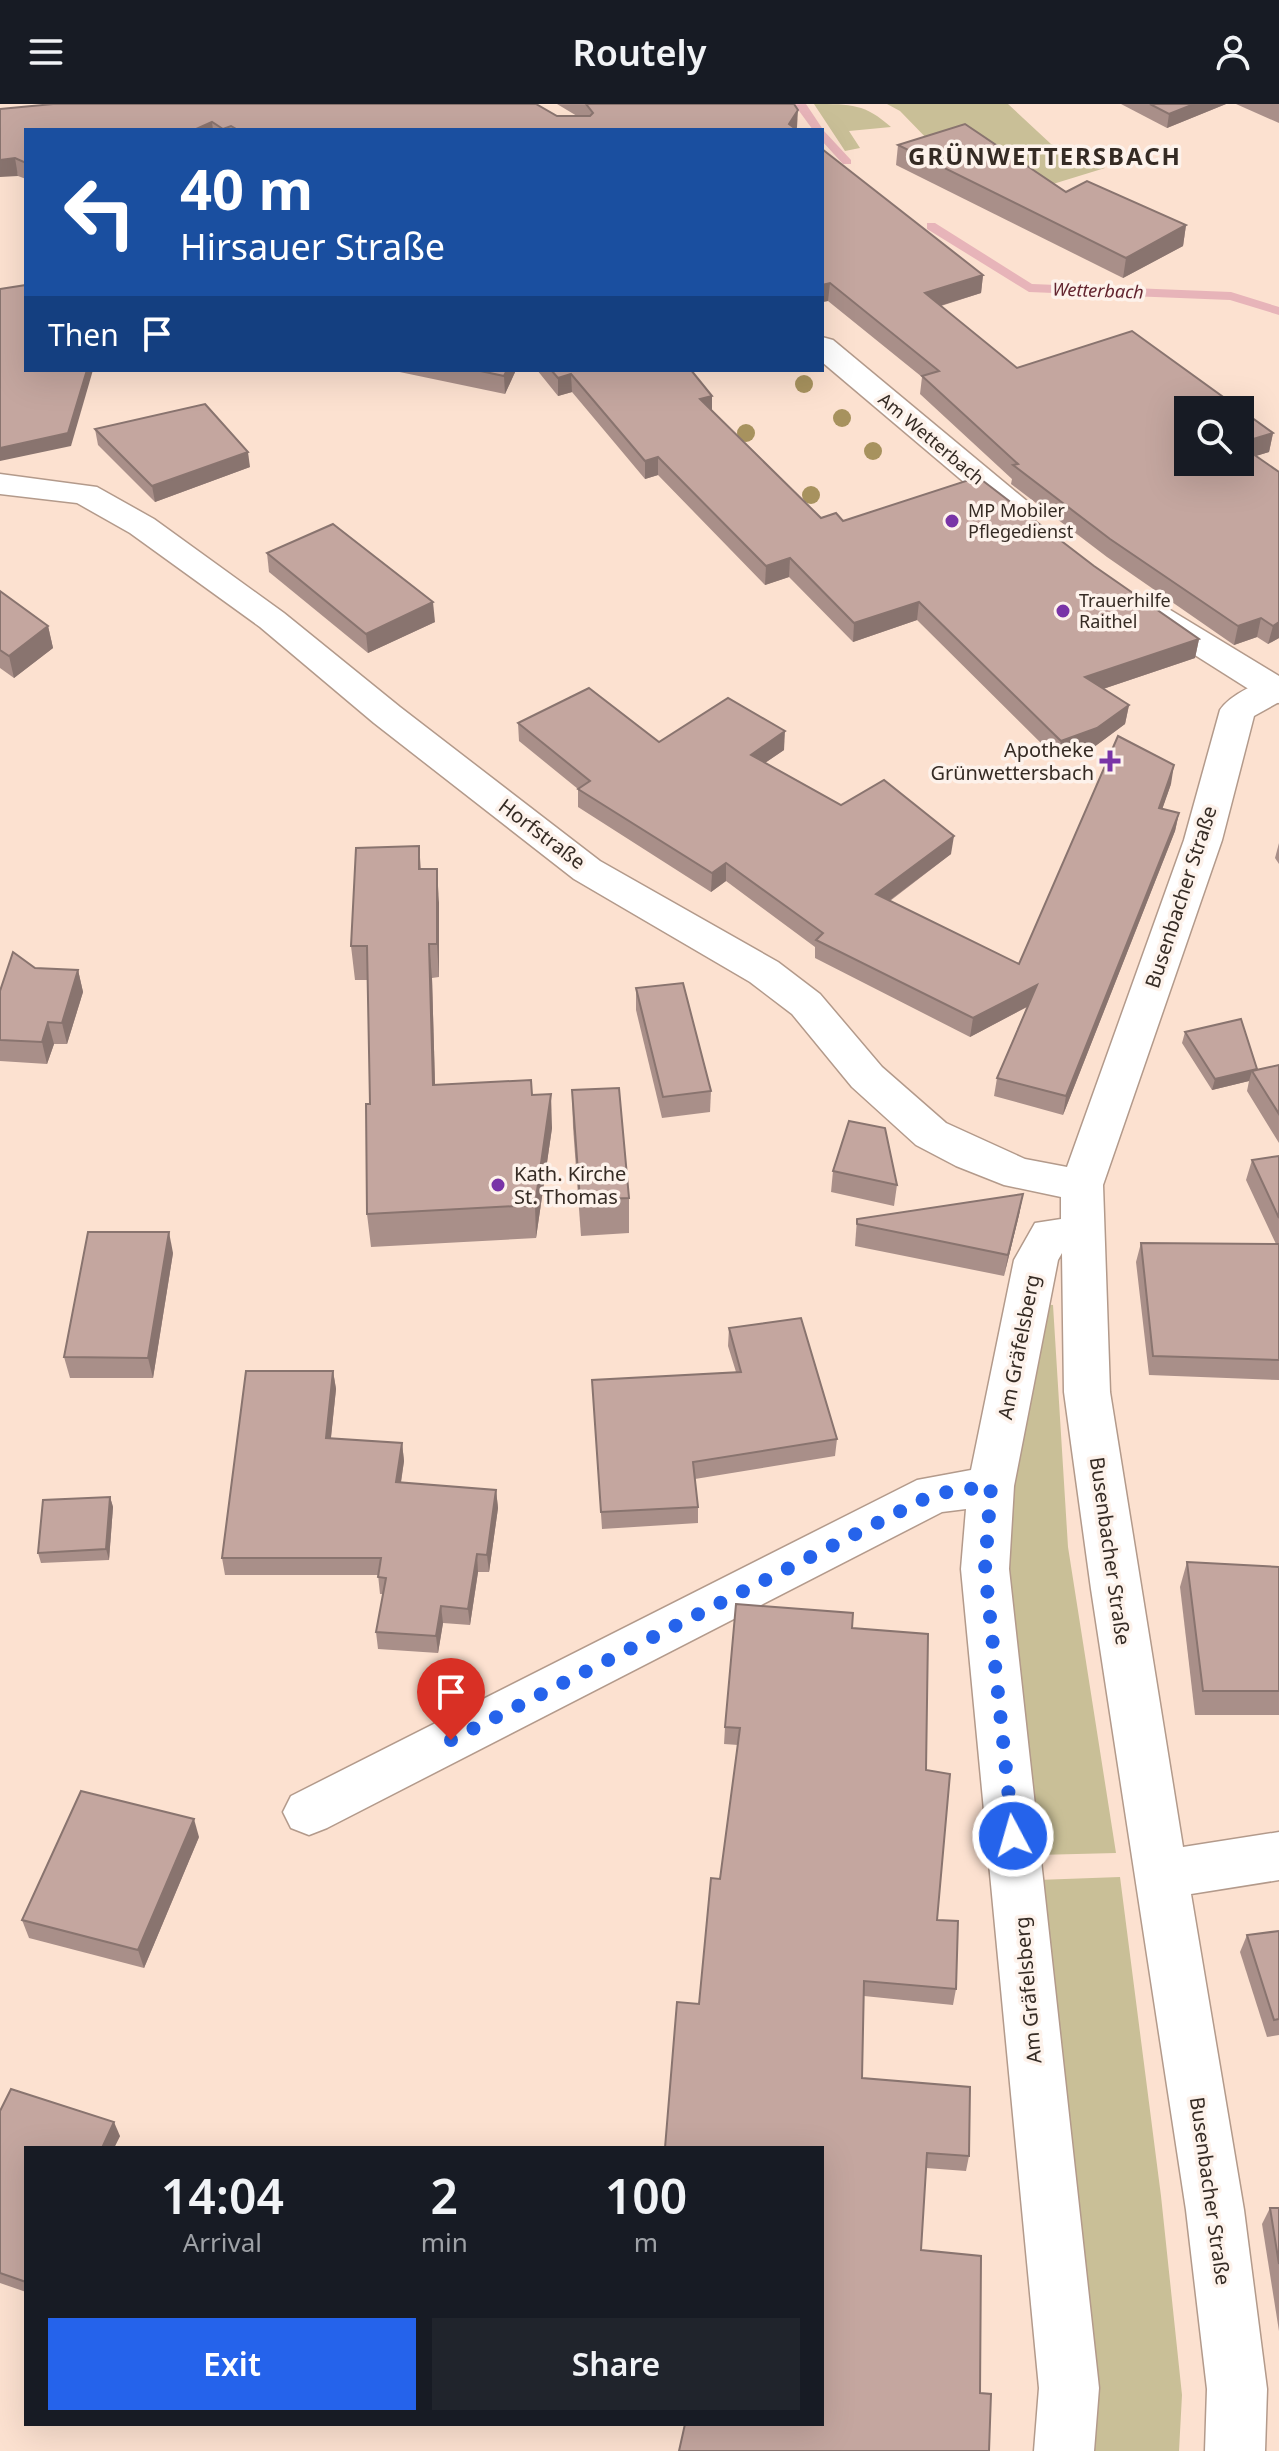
<!DOCTYPE html>
<meta charset="utf-8">
<style>
:root{--surface:#171b24;--page:#20242c;--text:#f1f3f6;--muted:#9ea1a6;--accent:#2563eb}
body{margin:0;font-family:"Noto Sans",sans-serif;background:var(--page);color:var(--text);height:100vh;display:flex;flex-direction:column;font-size:30px;white-space:nowrap}
*{box-sizing:border-box;margin:0}
p{font-size:26px;color:var(--muted)}
.icon{flex:none;width:44px;height:44px;fill:none;stroke:currentColor;stroke-width:2;stroke-linecap:round;stroke-linejoin:round}
.map{position:relative;flex:1;overflow:hidden}
.side{position:absolute;left:24px;top:2042px;width:800px;height:280px;display:flex;flex-direction:column;background:var(--surface);border-radius:0px;box-shadow:0 8px 32px #0002}
.side>*{flex:none}
.banner{position:absolute;left:24px;top:24px;width:800px;height:244px;border-radius:0px;box-shadow:0 8px 32px #0002;background:#1a4fa0;color:#fff;overflow:hidden}
.fabs{position:absolute;left:1174px;top:292px;display:grid;gap:16px}
.fabs a{display:grid;place-items:center;width:80px;height:80px;border-radius:0px;background:var(--surface);box-shadow:0 8px 32px #0002;font-size:40px}
.pin{position:absolute;display:grid;place-items:center;width:68px;height:68px;color:#fff;margin:-82px -34px;border-radius:50% 50% 50% 0;rotate:-45deg;box-shadow:0 0 8px #0007}
.pin .icon{rotate:45deg}
.me{position:absolute;width:88px;margin:-44px;rotate:354deg;stroke-linejoin:round;filter:drop-shadow(0 0 6px #0008)}
.turn{display:flex;align-items:center;gap:28px;height:168px;padding:0 24px;font-size:36px}
.turn .icon{width:104px;height:104px;stroke-width:2.5}
.turn b{display:block;font-size:56px;line-height:68px}
.then{display:flex;align-items:center;height:76px;padding:0 24px;background:#0003;gap:16px;font-size:30px}
.eta{display:flex;justify-content:space-evenly;align-items:center;height:136px;text-align:center}
.eta b{font-size:48px;font-weight:600;line-height:56px}
.cta{display:flex;gap:16px;margin-top:auto;padding:16px 24px}
.cta a{flex:1;height:92px;border-radius:0px;background:var(--accent);color:#fff;font-size:32px;font-weight:600;line-height:92px;text-align:center}
.cta a+a{background:var(--page);color:var(--text)}
header{display:flex;justify-content:space-between;align-items:center;height:104px;padding:0 24px;background:var(--surface);font-size:36px;font-weight:600}
.map>svg:first-child{display:block}
.green{fill:#c9bf97}
.lines{fill:none;stroke-linecap:round;stroke-linejoin:round}
.stream{fill:#e7b4b9;fill-rule:evenodd}
.minor-casing{stroke:#b39a8b;stroke-width:3}
.major-casing{stroke:#b39a8b;stroke-width:3}
.minor{fill:#fff;fill-rule:evenodd}
.major{fill:#fff;fill-rule:evenodd}
.tree{fill:#a7925e}
.wall{fill:#a98f89}
.shaded-wall{fill:#89746f}
.building{fill:#c4a69f;stroke:#89746f;stroke-width:2}
.route{stroke:#2563eb;stroke-width:14;stroke-dasharray:0 25.2}
.poi-dot{fill:#7934a7;stroke:#fdf2eb;stroke-width:3}
.labels{text-anchor:middle;stroke-width:7;stroke-linejoin:round;paint-order:stroke}
.far-water-label{font-size:18px;font-style:italic;fill:#632530;stroke:#fdf2eb}
.far-street-label{font-size:18px;fill:#352b24;stroke:#fdf2eb}
.far-poi-label{font-size:18px;fill:#352b24;stroke:#fdf2eb;text-anchor:start}
.poi-label{font-size:20px;fill:#352b24;stroke:#fdf2eb;text-anchor:end}
.street-label{font-size:20px;fill:#352b24;stroke:#fdf2eb}
.far-district-label{font-size:24px;font-weight:bold;letter-spacing:2px;fill:#352b24;stroke:#fdf2eb}
</style>
<header><svg class="icon" aria-label="menu" viewBox="0 0 24 24"><path d="M4 6h16M4 12h16M4 18h16"/></svg>Routely<svg class="icon" aria-label="person" viewBox="0 0 24 24"><circle cx="12" cy="8" r="4"/><path d="M4 21q1-7 8-7t8 7"/></svg></header>
<div class="map">
<svg width="1279" height="2347" viewBox="0 0 1279 2347">
<rect width="100%" height="100%" fill="#fce1d0"/>
<!-- green -->
<g class="green">
<path d="M 814,0 C 852,0 865,0 891,23 L 849,27 L 860,44 L 845,47 Z"/>
<polygon points="887,0 1008,0 1051,40 1105,64 1040,84 934,42 900,7"/>
<polygon points="1042,1200 1053,1201 1068,1443 1116,1749 1037,1751 1007,1464 1009,1389"/>
<polygon points="1120,1773 1161,2092 1182,2291 1179,2347 1095,2347 1090,2264 1037,1776"/>
</g>
<g class="lines">
<!-- stream -->
<g class="stream">
<polygon points="794,0 806,0 824,27 851,56 851,60 843,60 822,37 822,26 813,26"/>
<polygon points="927,119 935,119 1032,180 1231,188 1279,203 1279,211 1230,196 1029,188 927,125"/>
</g>
<defs>
<path id="minor" d="M 0,370 L 97,383 L 154,415 L 284,509 L 400,603 L 600,757 L 778,858 L 820,890 L 882,963 L 946,1019 L 1025,1055 L 1067,1063 L 1184,736 L 1220,606 C 1230,591 1261,575 1279,576 L 1279,598 L 1254,612 L 1222,736 L 1103,1081 L 1110,1288 L 1183,1743 L 1279,1728 L 1279,1776 L 1191,1790 L 1244,2106 L 1267,2285 L 1265,2347 L 1205,2347 L 1207,2285 L 1186,2106 L 1091,1485 L 1064,1288 L 1062,1149 L 1058,1156 L 1014,1382 L 1009,1465 L 1099,2284 L 1094,2347 L 1034,2347 L 1039,2284 L 961,1465 L 966,1405 L 942,1408 L 327,1724 L 309,1731 L 291,1724 L 283,1708 L 291,1692 L 917,1376 L 971,1366 L 1014,1156 L 1035,1119 L 1061,1115 L 1061,1093 L 1004,1081 L 956,1062 L 916,1041 L 852,983 L 792,910 L 750,878 L 574,775 L 374,619 L 260,523 L 130,429 L 77,399 L 0,390 Z"/>
<g id="major">
<polygon points="822,233 833,236 1034,403 1039,410 1034,417 1022,420 1010,417 822,258"/>
<polygon points="1150,498 1162,501 1279,572 1279,599 1266,596 1138,515 1133,508 1138,501"/>
</g>
</defs>
<!-- minor casing -->
<use href="#minor" class="minor-casing"/>
<!-- major casing -->
<use href="#major" class="major-casing"/>
<!-- minor -->
<use href="#minor" class="minor"/>
<!-- major -->
<use href="#major" class="major"/>
</g>
<!-- trees -->
<g class="tree">
<circle cx="804" cy="280" r="9"/>
<circle cx="842" cy="314" r="9"/>
<circle cx="746" cy="329" r="9"/>
<circle cx="873" cy="347" r="9"/>
<circle cx="811" cy="391" r="9"/>
</g>
<!-- wall -->
<g class="wall">
<polygon points="557,0 794,0 797,26 26,26 26,75 18,72 0,5 577,12"/>
<polygon points="1121,0 1226,0 1167,24"/>
<polygon points="1236,0 1279,0 1279,19"/>
<polygon points="898,41 1186,121 1183,142 1123,174 896,61"/>
<polygon points="822,45 983,171 981,189 941,202 1017,264 1273,329 1269,348 1255,352 1279,368 1279,534 1268,540 1257,533 1234,541 1107,453 1011,380 1012,375 920,290 922,273 828,197 822,198"/>
<polygon points="390,266 516,266 505,290"/>
<polygon points="537,266 691,266 712,306 821,414 843,417 1094,462 1199,535 1195,554 1103,585 1129,601 1125,620 1094,643 1058,656 917,516 853,538 789,473 765,481 658,371 645,375 572,288 558,292"/>
<polygon points="95,325 250,363 155,398 98,341"/>
<polygon points="267,449 435,518 368,549 269,468"/>
<polygon points="0,487 48,522 53,544 14,574 0,564"/>
<polygon points="518,619 659,638 784,646 765,659 841,701 951,750 890,797 1019,860 1171,680 1162,705 1179,709 1175,727 1063,1011 994,992 997,974 1027,903 970,933 815,854 815,843 726,777 711,788 578,703 578,685 519,637"/>
<polygon points="1279,739 1279,760 1275,754"/>
<polygon points="419,742 421,765 439,799 439,873 432,874 435,981 532,991 552,1024 536,1134 371,1143 367,1110 370,1000 368,876 355,876 351,842"/>
<polygon points="35,864 78,866 83,888 67,940 54,940 47,960 0,957 0,887"/>
<polygon points="636,884 711,987 710,1008 662,1014 636,906"/>
<polygon points="1185,928 1257,965 1257,966 1279,961 1279,1039 1247,987 1249,977 1212,986 1182,939"/>
<polygon points="572,986 629,1094 629,1129 581,1132 573,1023"/>
<polygon points="1279,1052 1279,1276 1149,1271 1136,1158 1141,1139 1276,1140 1246,1076 1252,1056"/>
<polygon points="833,1067 897,1081 894,1102 831,1088"/>
<polygon points="1023,1090 1019,1111 1004,1172 855,1142 857,1115"/>
<polygon points="173,1149 153,1274 70,1274 64,1253"/>
<polygon points="729,1224 837,1335 835,1352 695,1375 698,1403 698,1419 602,1425 592,1276 736,1268 728,1242"/>
<polygon points="333,1267 336,1285 331,1334 402,1339 404,1357 401,1379 496,1386 498,1404 489,1468 478,1468 470,1521 443,1519 438,1549 378,1545 376,1528 383,1490 380,1490 378,1471 225,1471 222,1454"/>
<polygon points="110,1393 113,1403 109,1456 41,1459 38,1449"/>
<polygon points="1187,1458 1279,1463 1279,1611 1195,1611 1180,1483"/>
<polygon points="852,1524 926,1666 937,1816 956,1885 953,1901 864,1892 862,1974 969,2052 966,2067 926,2064 921,2146 822,2320 699,1900 720,1775 738,1641 724,1640 725,1623"/>
<polygon points="199,1733 144,1864 29,1834 22,1816"/>
<polygon points="1279,1827 1279,1931 1267,1933 1240,1848 1247,1831"/>
<polygon points="0,2007 120,2032 114,2044 26,2044 26,2188 0,2179"/>
<polygon points="1270,2104 1279,2104 1279,2227 1262,2120"/>
</g>
<!-- shaded-wall -->
<g class="shaded-wall">
<polygon points="1194,0 1226,0 1167,24 1169,10"/>
<polygon points="798,6 797,23 796,26 789,20"/>
<polygon points="212,18 213,26 194,26"/>
<polygon points="15,54 18,72 0,73 0,56"/>
<polygon points="1186,121 1183,142 1123,174 1126,154"/>
<polygon points="983,171 981,189 923,207 925,189"/>
<polygon points="830,179 828,197 822,198 822,181"/>
<polygon points="87,266 93,266 71,342 0,357 0,344"/>
<polygon points="507,266 516,266 505,290 504,272"/>
<polygon points="571,270 572,288 558,292 558,274"/>
<polygon points="712,292 712,310 700,295"/>
<polygon points="1273,329 1269,348 1240,357 1240,339"/>
<polygon points="248,348 250,363 155,398 152,382"/>
<polygon points="658,353 658,371 645,375 645,357"/>
<polygon points="790,454 789,473 765,481 766,462"/>
<polygon points="433,498 435,518 368,549 366,530"/>
<polygon points="919,498 917,516 853,538 854,519"/>
<polygon points="1261,514 1257,533 1234,541 1238,522"/>
<polygon points="1279,518 1279,534 1268,540 1273,522"/>
<polygon points="48,522 53,544 14,574 9,552"/>
<polygon points="1199,535 1195,554 1082,592 1085,573"/>
<polygon points="1129,601 1125,620 1094,643 1058,656 1061,637"/>
<polygon points="785,627 784,646 750,669 751,651"/>
<polygon points="1174,661 1171,680 1156,723 1159,704"/>
<polygon points="1179,709 1175,727 1063,1011 1066,992"/>
<polygon points="954,732 951,750 874,808 876,790"/>
<polygon points="726,759 726,777 711,788 712,769"/>
<polygon points="437,765 439,799 439,873 437,840"/>
<polygon points="429,840 432,874 436,1015 433,981"/>
<polygon points="78,866 83,888 67,940 62,919"/>
<polygon points="1037,881 1034,899 970,933 973,914"/>
<polygon points="48,918 54,940 47,960 42,938"/>
<polygon points="1257,965 1255,972 1252,967 1249,977 1212,986 1215,975"/>
<polygon points="551,990 552,1024 536,1134 535,1101"/>
<polygon points="1023,1090 1019,1111 1004,1172 1008,1151"/>
<polygon points="169,1128 173,1149 153,1274 148,1254"/>
<polygon points="333,1267 336,1285 329,1351 326,1334"/>
<polygon points="402,1339 404,1357 398,1396 396,1378"/>
<polygon points="496,1386 498,1404 489,1468 487,1451"/>
<polygon points="110,1393 113,1403 109,1456 106,1445"/>
<polygon points="477,1450 478,1468 470,1521 468,1505"/>
<polygon points="441,1502 443,1519 438,1549 436,1532"/>
<polygon points="194,1715 199,1733 144,1864 138,1846"/>
<polygon points="114,2018 120,2032 114,2044 102,2044"/>
</g>
<!-- building -->
<g class="building">
<polygon points="53,0 536,0 557,12 590,12 593,9 586,0 794,0 798,6 789,20 797,26 238,26 231,22 223,25 212,18 194,26 26,26 26,59 15,54 0,56 0,5"/>
<polygon points="1150,0 1194,0 1169,10"/>
<polygon points="965,20 1066,88 1087,77 1186,121 1126,154 898,41"/>
<polygon points="822,45 983,171 925,189 1017,264 1132,227 1273,329 1240,339 1240,306 1188,306 1188,358 1240,358 1240,341 1279,368 1279,518 1273,522 1261,514 1238,522 1110,435 1013,361 1018,360 922,272 939,267 830,179 822,181"/>
<polygon points="26,181 26,266 87,266 68,329 0,344 0,185"/>
<polygon points="476,266 507,266 504,272"/>
<polygon points="551,266 691,266 712,292 700,295 821,414 836,409 843,417 978,373 1094,462 1199,535 1085,573 1129,601 1097,624 1061,637 919,498 854,519 790,454 766,462 658,353 645,357 571,270 558,274"/>
<polygon points="205,300 248,348 152,382 95,325"/>
<polygon points="333,420 433,498 366,530 267,449"/>
<polygon points="0,487 48,522 9,552 0,546"/>
<polygon points="589,584 659,638 728,594 785,627 751,651 841,701 884,676 954,732 876,790 1019,860 1118,632 1174,661 1159,704 1179,709 1066,992 997,974 1037,881 973,914 816,836 823,829 726,759 712,769 578,685 590,677 518,619"/>
<polygon points="419,742 419,765 437,765 437,840 429,840 433,981 531,976 532,991 551,990 535,1101 367,1110 366,1000 370,1000 367,842 351,842 356,744"/>
<polygon points="13,848 35,864 78,866 62,919 48,918 42,938 0,936 0,887"/>
<polygon points="683,879 711,987 663,993 636,884"/>
<polygon points="1241,915 1257,965 1215,975 1185,928"/>
<polygon points="1279,961 1279,1010 1252,967"/>
<polygon points="619,984 629,1094 580,1096 572,986"/>
<polygon points="849,1017 885,1024 897,1081 833,1067"/>
<polygon points="1279,1052 1279,1114 1252,1056"/>
<polygon points="1023,1090 1008,1151 857,1120 857,1115"/>
<polygon points="88,1128 169,1128 148,1254 64,1253"/>
<polygon points="1141,1139 1279,1140 1279,1256 1153,1252"/>
<polygon points="801,1214 837,1335 693,1358 698,1403 601,1408 592,1276 741,1268 729,1224"/>
<polygon points="246,1267 333,1267 326,1334 402,1339 396,1378 496,1386 487,1451 477,1450 468,1505 441,1502 436,1532 376,1528 386,1474 378,1473 381,1454 222,1454"/>
<polygon points="110,1393 106,1445 38,1449 43,1396"/>
<polygon points="1187,1458 1279,1463 1279,1587 1203,1587"/>
<polygon points="736,1500 853,1509 852,1524 928,1530 926,1666 950,1670 937,1816 958,1817 956,1885 864,1877 862,1974 970,1983 969,2052 927,2049 921,2146 981,2152 980,2289 991,2290 989,2347 679,2347 685,2320 822,2320 822,2044 665,2044 677,1898 699,1900 711,1774 720,1775 740,1624 725,1623"/>
<polygon points="81,1687 194,1715 138,1846 22,1816"/>
<polygon points="1279,1827 1279,1915 1274,1916 1247,1831"/>
<polygon points="11,1985 114,2018 102,2044 26,2044 26,2178 0,2169 0,2007"/>
<polygon points="1270,2104 1279,2104 1279,2160"/>
</g>
<g class="lines">
<!-- route -->
<polyline class="route" points="451,1636 934,1390 991,1382 985,1465 1013,1732"/>
</g>
<!-- markers -->
<g class="poi-dot">
<circle cx="952" cy="417" r="8"/>
<circle cx="1063" cy="507" r="8"/>
<path d="M1106 645h8v8h8v8h-8v8h-8v-8h-8v-8h8z"/>
<circle cx="498" cy="1081" r="8"/>
</g>
<g class="labels">
<!-- far-water labels -->
<g class="far-water-label">
<text transform="translate(1098 187) rotate(2)" y="6">Wetterbach</text>
</g>
<!-- far-street labels -->
<g class="far-street-label">
<text transform="translate(931 335) rotate(40)" y="6">Am Wetterbach</text>
</g>
<!-- far-poi labels -->
<g class="far-poi-label">
<text x="968" y="413">MP Mobiler<tspan x="968" dy="21">Pflegedienst</tspan></text>
<text x="1079" y="503">Trauerhilfe<tspan x="1079" dy="21">Raithel</tspan></text>
</g>
<!-- poi labels -->
<g class="poi-label">
<text x="1094" y="653">Apotheke<tspan x="1094" dy="23">Grünwettersbach</tspan></text>
<text x="514" y="1077" text-anchor="start">Kath. Kirche<tspan x="514" dy="23">St. Thomas</tspan></text>
</g>
<!-- street labels -->
<g class="street-label">
<text transform="translate(542 730) rotate(37)" y="7">Horfstraße</text>
<text transform="translate(1181 793) rotate(-72)" y="7">Busenbacher Straße</text>
<text transform="translate(1019 1243) rotate(-79)" y="7">Am Gräfelsberg</text>
<text transform="translate(1110 1447) rotate(82)" y="7">Busenbacher Straße</text>
<text transform="translate(1028 1886) rotate(-95)" y="7">Am Gräfelsberg</text>
<text transform="translate(1210 2087) rotate(82)" y="7">Busenbacher Straße</text>
</g>
<!-- far-district labels -->
<g class="far-district-label">
<text x="1045" y="61">GRÜNWETTERSBACH</text>
</g>
</g>
</svg>
<div class="fabs">
<a><svg class="icon" aria-label="search" viewBox="0 0 24 24"><circle cx="10" cy="10" r="6"/><path d="M15 15l6 6"/></svg></a>
</div>
<div class="pin" style="left:451px;top:1636px;background:#d93025"><svg class="icon" aria-label="arrive" viewBox="0 0 24 24"><path d="M6 21V4h12l-3 4 3 4H6"/></svg></div>
<svg class="me" style="left:1013px;top:1732px" viewBox="-20 -20 40 40"><circle r="17" fill="#2563eb" stroke="#fff" stroke-width="3"/><path d="M0-11L8 9 0 5-8 9z" fill="#fff"/></svg>
<div class="banner">
<div class="turn"><svg class="icon" aria-label="left" viewBox="0 0 24 24"><path d="M17 20v-9H6M10 6l-5 5 5 5"/></svg><div><b>40 m</b>Hirsauer Straße</div></div>
<div class="then">Then<svg class="icon" aria-label="arrive" viewBox="0 0 24 24"><path d="M6 21V4h12l-3 4 3 4H6"/></svg></div>
</div>
<section class="side">
<div class="eta">
<div><b>14:04</b><p>Arrival</p></div>
<div><b>2</b><p>min</p></div>
<div><b>100</b><p>m</p></div>
</div>
<div class="cta"><a>Exit</a><a>Share</a></div>
</section>
</div>
